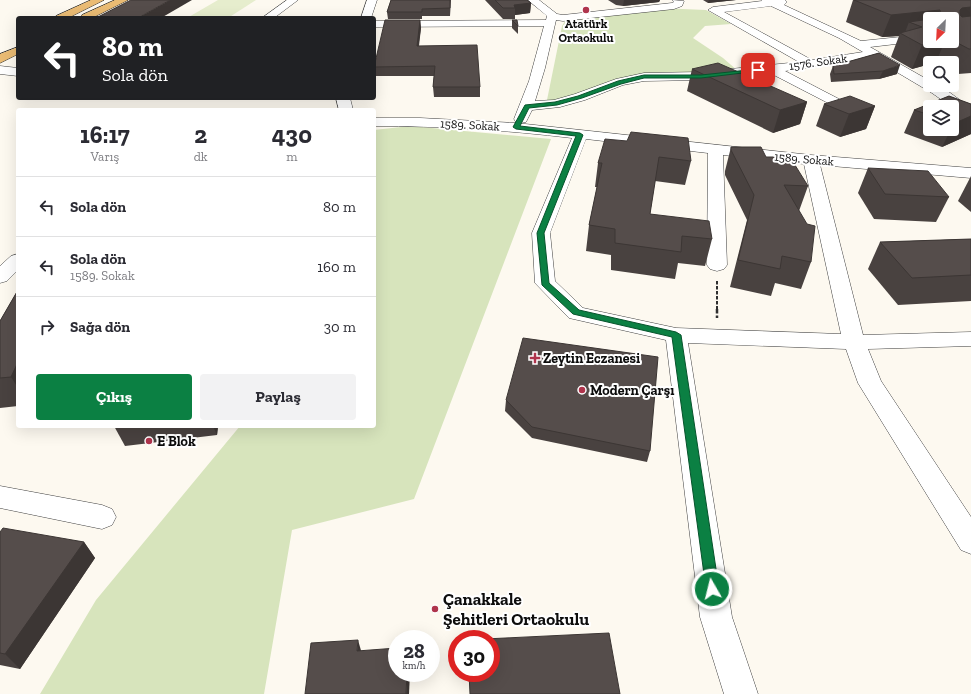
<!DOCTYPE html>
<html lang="tr">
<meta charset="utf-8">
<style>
:root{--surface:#fff;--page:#f2f2f3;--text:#2b2b33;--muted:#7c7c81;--line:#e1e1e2;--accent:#0b8043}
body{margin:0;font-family:"Zilla Slab",serif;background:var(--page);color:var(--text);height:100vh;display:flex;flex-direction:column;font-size:15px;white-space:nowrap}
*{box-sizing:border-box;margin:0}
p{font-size:13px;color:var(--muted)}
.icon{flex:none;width:22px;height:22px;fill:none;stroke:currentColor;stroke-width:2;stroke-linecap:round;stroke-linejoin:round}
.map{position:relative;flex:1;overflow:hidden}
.panel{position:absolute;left:16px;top:108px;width:360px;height:320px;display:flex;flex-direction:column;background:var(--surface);border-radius:4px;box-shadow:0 4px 16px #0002}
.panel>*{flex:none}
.hud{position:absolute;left:16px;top:16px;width:360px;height:84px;border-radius:4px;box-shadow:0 4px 16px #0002;background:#202124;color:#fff;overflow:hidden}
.needle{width:26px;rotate:204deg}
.buttons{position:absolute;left:923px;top:12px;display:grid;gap:8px}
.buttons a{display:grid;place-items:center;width:36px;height:36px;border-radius:4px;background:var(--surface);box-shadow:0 4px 16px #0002;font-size:20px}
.speed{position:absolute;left:388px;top:630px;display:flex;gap:8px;font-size:20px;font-weight:700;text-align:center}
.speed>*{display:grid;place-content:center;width:52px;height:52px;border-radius:50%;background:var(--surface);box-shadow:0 4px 16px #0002;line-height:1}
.speed small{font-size:10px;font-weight:400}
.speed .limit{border:6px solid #d22;background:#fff;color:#111}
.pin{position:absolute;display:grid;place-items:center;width:34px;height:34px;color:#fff;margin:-17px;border-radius:8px;box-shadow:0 2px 6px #0006}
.me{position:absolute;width:44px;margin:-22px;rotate:352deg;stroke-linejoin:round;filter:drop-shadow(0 0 3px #0008)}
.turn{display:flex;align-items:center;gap:14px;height:84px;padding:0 20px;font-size:18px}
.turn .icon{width:52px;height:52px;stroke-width:2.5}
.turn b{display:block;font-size:28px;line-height:34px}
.eta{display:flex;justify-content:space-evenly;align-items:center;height:68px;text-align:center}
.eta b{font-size:24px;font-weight:700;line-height:28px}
.action{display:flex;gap:8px;margin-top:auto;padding:8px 20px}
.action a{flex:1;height:46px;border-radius:4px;background:var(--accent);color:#fff;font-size:16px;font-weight:700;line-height:46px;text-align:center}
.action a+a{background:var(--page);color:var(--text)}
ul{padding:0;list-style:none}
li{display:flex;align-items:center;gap:12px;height:60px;padding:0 20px;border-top:1px solid var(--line)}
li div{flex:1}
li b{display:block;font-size:15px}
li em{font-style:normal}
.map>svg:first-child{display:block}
.green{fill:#d7e4bc}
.pitch{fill:#e6edcd}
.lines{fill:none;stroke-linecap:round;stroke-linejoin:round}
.minor-casing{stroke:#404040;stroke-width:1}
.major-casing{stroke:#1e1e1e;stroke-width:1}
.path-far1{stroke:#2f2f2f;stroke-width:2;stroke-dasharray:3.5 1.5;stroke-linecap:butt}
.path{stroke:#2f2f2f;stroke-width:2.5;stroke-dasharray:4.5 2;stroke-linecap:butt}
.minor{fill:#fff;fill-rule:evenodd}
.major{fill:#eabb73;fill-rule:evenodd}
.wall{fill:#494240;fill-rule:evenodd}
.shaded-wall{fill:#3c3634}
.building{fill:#554d4b;stroke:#3c3634}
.route{fill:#0b8043;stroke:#07532c}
.poi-dot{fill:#af344c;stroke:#fff;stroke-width:1.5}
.labels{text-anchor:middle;stroke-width:4;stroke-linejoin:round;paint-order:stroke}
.far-poi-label{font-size:12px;font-weight:bold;fill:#0d0d0d;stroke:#fff}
.far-street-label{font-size:12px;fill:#0d0d0d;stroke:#fff}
.poi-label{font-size:14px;font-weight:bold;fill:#0d0d0d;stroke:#fff;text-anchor:start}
.near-poi-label{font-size:17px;font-weight:bold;fill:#0d0d0d;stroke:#fff;text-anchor:start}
</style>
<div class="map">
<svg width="971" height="694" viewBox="0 0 971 694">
<rect width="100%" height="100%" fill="#fdf9f0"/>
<!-- green -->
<g class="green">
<polygon points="659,8 706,10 731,24 705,26 693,38 723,58 738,71 616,80 556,101 547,100 562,26 565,21 572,18"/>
<polygon points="410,126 551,139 414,499 292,530 264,694 40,694 96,600 240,426 374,426 374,130"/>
</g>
<!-- pitch -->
<polygon class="pitch" points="218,0 256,0 228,18 187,18"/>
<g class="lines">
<defs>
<g id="minor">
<polygon points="287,0 298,0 274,18 262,18"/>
<polygon points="367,0 377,0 371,18 361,18"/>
<path d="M 528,0 L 539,0 L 557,14 L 563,15 L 672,3 L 674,2 L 672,0 L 684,1 L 682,6 L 674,9 L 563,21 L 556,20 L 545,68 L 535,101 L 554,100 L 575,94 L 616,79 L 644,73 L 701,72 L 799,62 L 708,10 L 713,7 L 762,1 L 761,0 L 785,0 L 787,2 L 784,5 L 861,41 L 930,34 L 930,40 L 870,47 L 930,81 L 930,85 L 938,85 L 942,87 L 971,108 L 971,118 L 966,117 L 932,93 L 873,58 L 785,71 L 864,112 L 866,115 L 864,118 L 859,119 L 770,73 L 701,80 L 644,81 L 623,85 L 585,100 L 560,107 L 532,110 L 526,122 L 521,123 L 516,122 L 514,119 L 529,81 L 544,26 L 374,27 L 374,21 L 546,20 L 547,16 ZM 771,6 L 839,38 L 863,52 L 812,60 L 724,12 Z"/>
<polygon points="0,66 18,68 18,76 0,74"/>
<polygon points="336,98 350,98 353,110 339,110"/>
<path d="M 374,118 L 420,118 L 516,123 L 811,155 L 971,168 L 971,178 L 820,165 L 863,335 L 971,332 L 971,346 L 868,349 L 881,381 L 971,517 L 971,554 L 961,550 L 858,383 L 846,349 L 688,343 L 732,617 L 758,694 L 724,694 L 700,617 L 666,340 L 569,318 L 535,283 L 532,233 L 572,138 C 506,130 440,126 374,126 ZM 586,139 L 708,153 L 707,265 L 710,269 L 717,271 L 724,269 L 727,265 L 723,155 L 804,164 L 841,334 L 676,328 L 583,308 L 555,281 L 550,233 Z"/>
<polygon points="18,254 18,270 7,281 0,283 0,266 11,256"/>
<polygon points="0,486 102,505 112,509 116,517 112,525 102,529 0,508"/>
</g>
<g id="major">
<polygon points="91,0 104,0 68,18 55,18 56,16"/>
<polygon points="115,0 128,0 92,18 81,17 82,15"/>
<polygon points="18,47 18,54 0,63 0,54"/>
</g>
</defs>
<!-- minor casing -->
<use href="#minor" class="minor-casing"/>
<!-- major casing -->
<use href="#major" class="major-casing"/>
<!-- path-far1 -->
<polyline class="path-far1" points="717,281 717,310"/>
<!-- path -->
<polyline class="path" points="717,309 717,318"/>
<!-- minor -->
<use href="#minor" class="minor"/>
<!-- major -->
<use href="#major" class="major"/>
</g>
<!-- wall -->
<g class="wall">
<polygon points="391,0 451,0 450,16 422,16 422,19 388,19 387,12"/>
<polygon points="485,0 527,0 531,3 530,13 515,15 515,19 503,19"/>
<polygon points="608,0 660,0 659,2 623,6 616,5"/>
<polygon points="703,0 736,0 708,3"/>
<path d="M 853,0 L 971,0 L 971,73 L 958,74 L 952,70 L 952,63 L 938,63 L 936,62 L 930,63 L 930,64 L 912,69 L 891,57 L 899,36 L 882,37 L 846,22 ZM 952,19 L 952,41 L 930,41 Z"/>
<polygon points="420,20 421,28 419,46 480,87 480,97 434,97 433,87 434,76 375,76 374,67"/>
<polygon points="512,20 518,26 518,34 512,28"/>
<polygon points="879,53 897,74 879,79 831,82 830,74 833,66"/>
<polygon points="692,69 807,102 800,124 773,133 687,91"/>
<path d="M 949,96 L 971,104 L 971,134 L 942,147 L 904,133 L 914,110 ZM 930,107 L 952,107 L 952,129 L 930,129 Z"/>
<polygon points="824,104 875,106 866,129 840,137 816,126"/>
<polygon points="627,141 691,161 685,185 655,181 650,214 712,239 705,266 678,263 675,279 611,270 611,255 586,251 589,225 597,187 595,187 598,163"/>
<polygon points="731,147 766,157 808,186 799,211 811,262 801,289 775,283 771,296 730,287 747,220 725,175 725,171"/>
<polygon points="868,168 949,197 936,222 874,219 858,193"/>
<polygon points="971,176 971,212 958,201"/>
<polygon points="971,239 971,301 898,305 868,269 880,242"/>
<polygon points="18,290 18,406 0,408 0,321"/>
<polygon points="506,400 650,451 647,462 532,438 505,411"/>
<polygon points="114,426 218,426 217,435 125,446"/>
<polygon points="0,532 84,542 95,558 20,669 0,665"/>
</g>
<!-- shaded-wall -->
<g class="shaded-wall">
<polygon points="170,0 192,0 161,18 138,18"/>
<polygon points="624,0 660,0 659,2 623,6"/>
<polygon points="709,0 736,0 708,3"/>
<polygon points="531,3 530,13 515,15 515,8 514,5"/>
<polygon points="971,7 971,29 952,30 960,10 962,8"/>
<polygon points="940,10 937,19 930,19 930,33 922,27 909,22 904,35 900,33 899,36 882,37 891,15"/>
<polygon points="420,20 421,28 417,55 417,46"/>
<polygon points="935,41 945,41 936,62 930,63 930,64 912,69 922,45"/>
<polygon points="900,65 897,74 879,79 883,71"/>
<polygon points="807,102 800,124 773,133 780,110"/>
<polygon points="875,106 866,129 840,137 849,114"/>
<polygon points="971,116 971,134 942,147 951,129 952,129 952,127 953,124"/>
<polygon points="18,362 18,388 11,377"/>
<polygon points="213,426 218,426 217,435"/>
<polygon points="84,542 95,558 20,669 5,654"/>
<polygon points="358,640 362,654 357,651"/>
<polygon points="407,673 410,673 409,694 406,694"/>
</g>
<!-- building -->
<g class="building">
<polygon points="131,0 170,0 138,18 96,18"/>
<polygon points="391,0 450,0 450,8 422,9 422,12 387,12"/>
<polygon points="495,0 527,0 531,3 514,5 515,8 503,8"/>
<polygon points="854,0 971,0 971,7 962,8 960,10 960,15 962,17 971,16 971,49 969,49 952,40 952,19 933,19 941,18 940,10 891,15"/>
<polygon points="930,19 930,41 935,41 922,45 900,33 922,27 909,22"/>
<polygon points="385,20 420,20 417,46 477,45 480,87 433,87 435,66 374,67"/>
<polygon points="512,20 517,20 518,26"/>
<polygon points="879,53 900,65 883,71 834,74 833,66"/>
<polygon points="718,63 807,102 780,110 692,69"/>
<polygon points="850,96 875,106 849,114 824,104"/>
<polygon points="949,96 971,104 971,116 953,124 952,123 952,107 930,107 930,115 914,110"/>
<polygon points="631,132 688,138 691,161 659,157 650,214 709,221 712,239 682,236 681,252 615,243 615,229 589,225 602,163 598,163 605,139 627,141"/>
<polygon points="731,147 761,147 766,157 790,157 808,186 784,185 807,224 815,226 811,262 782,256 780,269 738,260 754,195 731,150"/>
<polygon points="868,168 928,171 949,197 885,194"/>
<polygon points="971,239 971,275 912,278 880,242"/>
<polygon points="18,290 18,362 11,377 0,378 0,321"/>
<polygon points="523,338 658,357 650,451 532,427 506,400"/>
<polygon points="3,528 84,542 5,654 0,653 0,532"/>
<polygon points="609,633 620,694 470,694 469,673 491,673 491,639 485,639"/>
<polygon points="358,640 357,651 397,648 397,673 407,673 406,694 305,694 311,643"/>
</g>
<!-- route -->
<polygon class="route" points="758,69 759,69 759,71 701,78 644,78 621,84 582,98 557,105 529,108 520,126 580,133 583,135 544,233 549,283 579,310 676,332 681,335 719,589 717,593 712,595 708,593 706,589 672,337 573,314 542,285 537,233 576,136 516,129 513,127 525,105 555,102 578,96 618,81 644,75 701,75"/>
<!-- markers -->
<g class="poi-dot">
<circle cx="586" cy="10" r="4"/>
<path d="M533 352h4v4h4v4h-4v4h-4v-4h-4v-4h4z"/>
<circle cx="582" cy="390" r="4"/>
<circle cx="149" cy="441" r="4"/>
<circle cx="435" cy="609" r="4"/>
</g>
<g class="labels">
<!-- far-poi labels -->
<g class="far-poi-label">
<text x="586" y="28">Atatürk<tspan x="586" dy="14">Ortaokulu</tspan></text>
</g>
<!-- far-street labels -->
<g class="far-street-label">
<text transform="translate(818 62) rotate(-8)" y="4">1576. Sokak</text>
<text transform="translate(470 125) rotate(3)" y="4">1589. Sokak</text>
<text transform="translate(804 159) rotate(5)" y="4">1589. Sokak</text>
</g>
<!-- poi labels -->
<g class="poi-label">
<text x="543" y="363">Zeytin Eczanesi</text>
<text x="590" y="395">Modern Çarşı</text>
<text x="157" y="446">E Blok</text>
</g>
<!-- near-poi labels -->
<g class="near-poi-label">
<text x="443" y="605">Çanakkale<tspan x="443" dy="20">Şehitleri Ortaokulu</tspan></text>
</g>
</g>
</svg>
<div class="buttons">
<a><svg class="needle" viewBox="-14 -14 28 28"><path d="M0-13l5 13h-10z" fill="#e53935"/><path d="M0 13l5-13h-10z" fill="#7c7c81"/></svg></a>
<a><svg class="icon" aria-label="search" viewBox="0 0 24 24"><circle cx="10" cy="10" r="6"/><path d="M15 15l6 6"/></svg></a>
<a><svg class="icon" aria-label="layers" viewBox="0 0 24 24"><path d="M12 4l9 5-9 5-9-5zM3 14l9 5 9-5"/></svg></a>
</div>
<div class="speed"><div>28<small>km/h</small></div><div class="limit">30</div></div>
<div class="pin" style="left:758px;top:70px;background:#d93025"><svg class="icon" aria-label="arrive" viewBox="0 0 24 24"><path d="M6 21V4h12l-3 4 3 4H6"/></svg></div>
<svg class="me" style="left:712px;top:589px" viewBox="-20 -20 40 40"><circle r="17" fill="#0b8043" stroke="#fff" stroke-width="3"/><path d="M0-11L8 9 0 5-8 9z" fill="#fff"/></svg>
<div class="hud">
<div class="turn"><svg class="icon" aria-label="left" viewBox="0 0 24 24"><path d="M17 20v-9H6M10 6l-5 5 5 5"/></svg><div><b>80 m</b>Sola dön</div></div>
</div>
<section class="panel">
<div class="eta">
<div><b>16:17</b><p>Varış</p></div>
<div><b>2</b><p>dk</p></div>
<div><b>430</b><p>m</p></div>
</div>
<ul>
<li><svg class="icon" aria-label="left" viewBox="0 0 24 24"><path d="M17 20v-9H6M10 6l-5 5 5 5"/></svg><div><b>Sola dön</b></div><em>80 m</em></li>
<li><svg class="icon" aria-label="left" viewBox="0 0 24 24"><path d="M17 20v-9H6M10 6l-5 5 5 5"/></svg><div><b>Sola dön</b><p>1589. Sokak</p></div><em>160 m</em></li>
<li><svg class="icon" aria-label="right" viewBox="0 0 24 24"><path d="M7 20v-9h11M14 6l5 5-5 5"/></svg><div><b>Sağa dön</b></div><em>30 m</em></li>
</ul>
<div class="action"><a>Çıkış</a><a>Paylaş</a></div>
</section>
</div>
